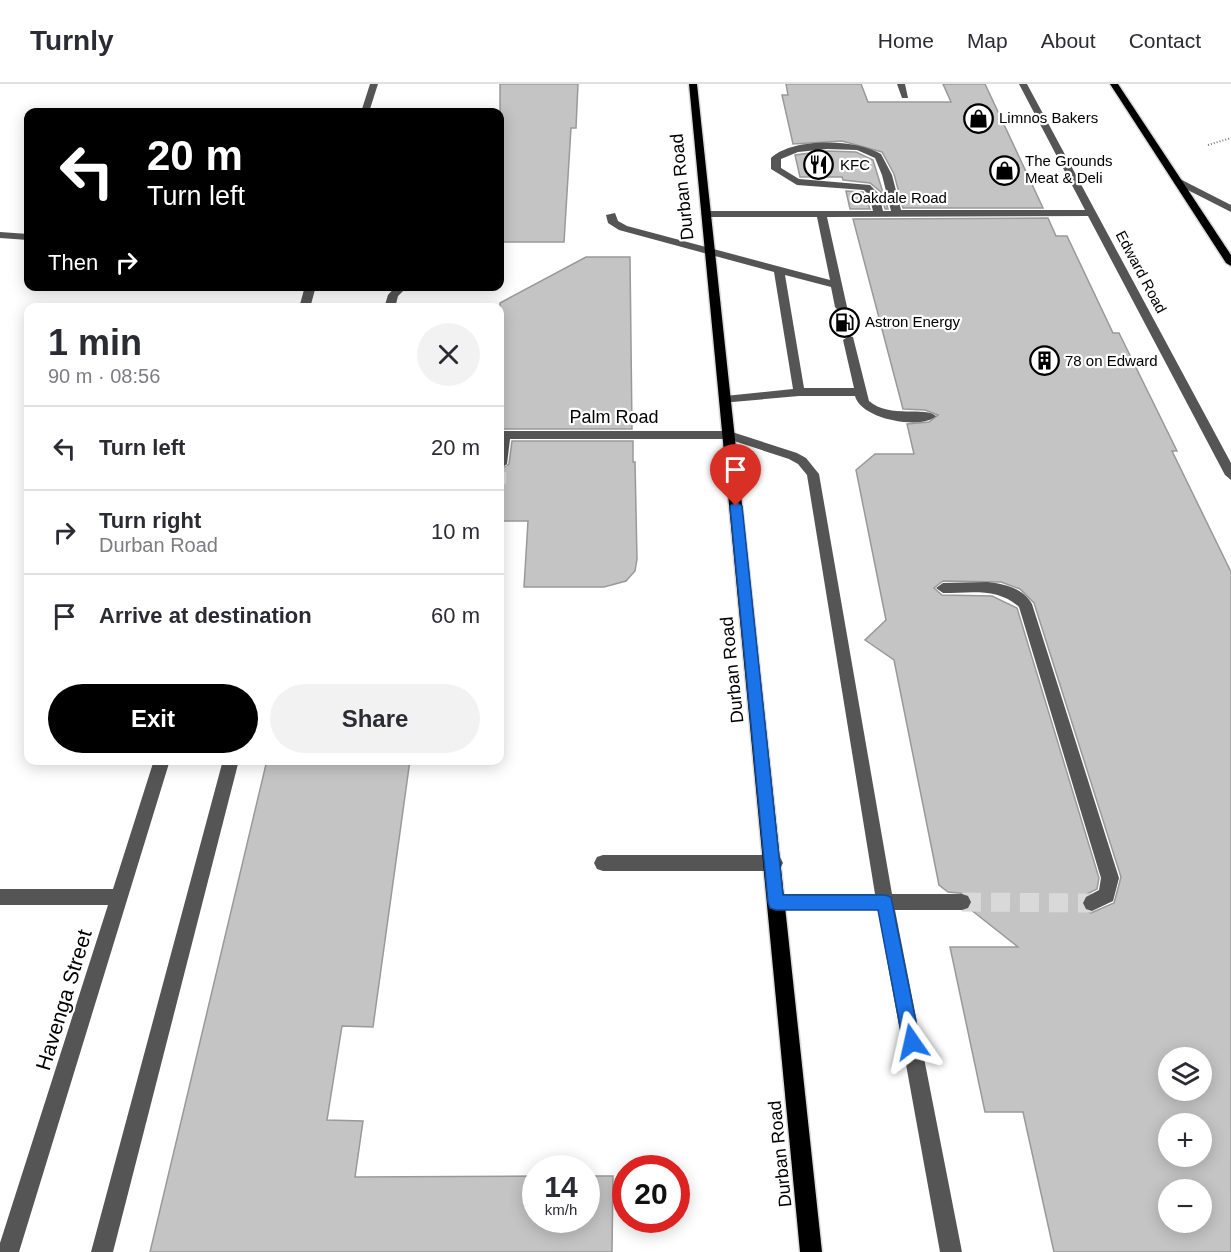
<!DOCTYPE html>
<meta charset="utf-8">
<style>
:root{--surface:#fff;--page:#f2f2f3;--text:#2b2b33;--muted:#7c7c81;--line:#e1e1e2;--accent:#000}
body{margin:0;font-family:Arial,sans-serif;background:var(--page);color:var(--text);height:100vh;display:flex;flex-direction:column;font-size:22px;white-space:nowrap}
*{box-sizing:border-box;margin:0}
p{font-size:20px;color:var(--muted)}
.icon{flex:none;width:33px;height:33px;fill:none;stroke:currentColor;stroke-width:2;stroke-linecap:round;stroke-linejoin:round}
.map{position:relative;flex:1;overflow:hidden}
.side{position:absolute;left:24px;top:219px;width:480px;height:462px;display:flex;flex-direction:column;background:var(--surface);border-radius:12px;box-shadow:0 3px 15px #0003}
.side>*{flex:none}
.banner{position:absolute;left:24px;top:24px;width:480px;height:183px;border-radius:12px;box-shadow:0 3px 15px #0003;background:#000;color:#fff;overflow:hidden}
.buttons{position:absolute;left:1158px;top:963px;display:grid;gap:12px}
.buttons a{display:grid;place-items:center;width:54px;height:54px;border-radius:50%;background:var(--surface);box-shadow:0 3px 15px #0003;font-size:30px}
.speed{position:absolute;left:522px;top:1071px;display:flex;gap:12px;font-size:30px;font-weight:700;text-align:center}
.speed>*{display:grid;place-content:center;width:78px;height:78px;border-radius:50%;background:var(--surface);box-shadow:0 3px 15px #0003;line-height:1}
.speed small{font-size:15px;font-weight:400}
.speed .limit{border:9px solid #d22;background:#fff;color:#111}
.pin{position:absolute;display:grid;place-items:center;width:51px;height:51px;color:#fff;margin:-62px -26px;border-radius:50% 50% 50% 0;rotate:-45deg;box-shadow:0 0 6px #0007}
.pin .icon{rotate:45deg}
.me{position:absolute;width:66px;margin:-33px;rotate:349deg;stroke-linejoin:round;filter:drop-shadow(0 0 4px #0008)}
.turn{display:flex;align-items:center;gap:21px;height:126px;padding:0 24px;font-size:27px}
.turn .icon{width:78px;height:78px;stroke-width:2.5}
.turn b{display:block;font-size:42px;line-height:51px}
.then{display:flex;align-items:center;height:57px;padding:0 24px;background:#0003;gap:12px;font-size:22px}
.round{display:grid;place-items:center;flex:none;width:63px;height:63px;border-radius:32px;background:var(--page)}
.head{display:flex;align-items:center;justify-content:space-between;height:102px;padding:0 24px}
h1{font-size:36px;font-weight:600;line-height:45px}
.cta{display:flex;gap:12px;margin-top:auto;padding:12px 24px}
.cta a{flex:1;height:69px;border-radius:36px;background:var(--accent);color:#fff;font-size:24px;font-weight:600;line-height:69px;text-align:center}
.cta a+a{background:var(--page);color:var(--text)}
ul{padding:0;list-style:none}
li{display:flex;align-items:center;gap:18px;height:84px;padding:0 24px;border-top:2px solid var(--line)}
li div{flex:1}
li b{display:block;font-size:22px}
li em{font-style:normal}
header{display:flex;align-items:center;gap:36px;box-sizing:border-box;height:84px;padding:0 30px;background:var(--surface);border-bottom:2px solid var(--line)}
header strong{font-size:28px}
nav{display:flex;gap:33px;margin-inline-start:auto;font-size:21px}
.map>svg:first-child{display:block}
.building{fill:#c4c4c4;stroke:#999;stroke-width:1.5;fill-rule:evenodd}
.lines{fill:none;stroke-linecap:round;stroke-linejoin:round}
.minor-tunnel-far1{stroke:#d9d9d9;stroke-width:12;stroke-dasharray:12 6;stroke-linecap:butt}
.minor-tunnel{stroke:#d9d9d9;stroke-width:19;stroke-dasharray:19 10;stroke-linecap:butt}
.major-casing{stroke:#dbdbdb;stroke-width:3}
.path{stroke:#777;stroke-width:2;stroke-dasharray:1 2;stroke-linecap:butt}
.minor{fill:#555;fill-rule:evenodd}
.major{fill:#000;fill-rule:evenodd}
.route{fill:#1a73e8;stroke:#114b97;stroke-width:1.5}
.labels{text-anchor:middle;stroke-width:4.5;stroke-linejoin:round;paint-order:stroke}
.far-poi-label{font-size:15px;fill:#000;stroke:#fff;text-anchor:start}
.far-street-label{font-size:15px;fill:#000;stroke:#fff}
.street-label{font-size:18px;fill:#000;stroke:#fff}
.near-street-label{font-size:21px;fill:#000;stroke:#fff}
</style>
<header>
<strong>Turnly</strong>
<nav><a>Home</a><a>Map</a><a>About</a><a>Contact</a></nav>
</header>
<div class="map">
<svg width="1231" height="1168" viewBox="0 0 1231 1168">
<rect width="100%" height="100%" fill="#fff"/>
<!-- building -->
<g class="building">
<polygon points="500,0 578,0 576,44 571,44 564,158 500,158"/>
<polygon points="786,0 861,0 868,18 951,18 943,0 985,0 1043,124 903,124 894,90 882,68 842,57 793,60 782,11 788,11"/>
<polygon points="827,67 856,68 873,76 888,125 885,125 881,108 870,99 843,96 842,93 800,93 795,71"/>
<polygon points="846,107 863,108 870,125 850,125"/>
<path d="M 1048,134 L 1056,152 L 1067,152 L 1113,249 L 1119,249 L 1177,367 L 1172,367 L 1231,488 L 1231,1168 L 1054,1168 L 1023,1028 L 985,1028 L 950,863 L 1018,863 L 970,825 L 973,817 L 969,810 L 948,808 L 939,801 L 894,576 L 865,556 L 886,536 L 856,386 L 875,370 L 914,370 L 907,340 L 929,338 L 938,331 L 925,326 L 903,325 L 853,135 ZM 943,497 L 1001,498 L 1020,505 L 1034,519 L 1121,793 L 1114,819 L 1091,829 L 1084,826 L 1081,820 L 1085,811 L 1097,805 L 1099,794 L 1017,524 L 992,512 L 942,511 L 934,504 ZM 1168,974 L 1202,974 L 1202,1006 L 1168,1006 ZM 1168,1040 L 1202,1040 L 1202,1072 L 1168,1072 ZM 1168,1106 L 1202,1106 L 1202,1138 L 1168,1138 Z"/>
<polygon points="586,173 630,173 632,345 500,345 500,219"/>
<polygon points="512,357 633,357 633,378 635,378 637,475 635,487 626,497 604,503 524,503 528,437 500,437 500,386 509,380"/>
<polygon points="267,676 410,676 373,943 342,942 327,1036 363,1037 355,1093 536,1092 536,1136 586,1136 586,1092 613,1092 612,1168 150,1168"/>
</g>
<g class="lines">
<!-- minor-tunnel-far1 -->
<g class="minor-tunnel-far1">
<polyline points="841,223 849,256"/>
<polyline points="500,400 501,380"/>
</g>
<!-- minor-tunnel -->
<polyline class="minor-tunnel" points="962,818 1092,819"/>
<defs>
<g id="major">
<polygon points="689,0 697,0 822,1168 800,1168"/>
<polygon points="1110,0 1118,0 1231,171 1231,182 1226,179"/>
</g>
</defs>
<!-- major casing -->
<use href="#major" class="major-casing"/>
<!-- path -->
<polyline class="path" points="1208,61 1231,54"/>
<!-- minor -->
<g class="minor">
<polygon points="370,0 378,0 369,28 361,28"/>
<polygon points="897,0 905,0 908,14 902,14"/>
<path d="M 1019,0 L 1027,0 L 1231,379 L 1231,396 L 1225,391 L 1088,132 L 827,133 L 847,223 L 845,225 L 837,225 L 835,223 L 831,203 L 785,191 L 804,304 L 854,304 L 843,256 L 849,252 L 853,253 L 869,317 C 890,335 926,322 936,332 C 923,346 861,336 855,312 L 799,312 L 721,319 L 721,313 L 725,312 L 793,305 L 774,188 L 619,146 L 608,139 L 606,131 L 615,129 L 618,137 L 627,142 L 830,196 L 817,133 L 706,133 L 701,130 L 706,127 L 873,127 L 869,111 L 864,106 L 797,101 L 771,85 L 771,74 C 793,53 857,55 881,70 L 892,91 L 901,126 L 1085,126 ZM 827,65 L 857,66 L 875,74 L 882,91 L 891,127 L 883,127 L 879,110 L 870,101 L 799,95 L 781,84 L 781,75 L 798,68 Z"/>
<polygon points="1174,95 1180,95 1231,121 1231,128 1174,99"/>
<polygon points="0,148 28,150 28,156 0,154"/>
<polygon points="305,202 316,202 310,224 299,224"/>
<polygon points="396,202 408,202 398,212 395,224 384,224 388,211"/>
<polygon points="500,347 729,347 797,369 806,374 819,390 892,810 962,810 968,812 971,818 968,824 962,826 895,826 962,1168 940,1168 878,826 776,826 770,824 767,818 770,812 776,810 875,810 807,391 798,380 789,375 728,355 510,355 507,380 501,384"/>
<path d="M 987,498 C 1005,500 1023,504 1032,520 L 1119,794 L 1113,817 L 1092,827 L 1086,825 L 1083,819 L 1086,813 L 1099,806 L 1101,794 L 1019,523 C 998,503 969,509 943,509 L 936,504 L 943,499 Z"/>
<polygon points="154,676 170,676 19,1168 0,1168 0,1159 108,821 0,821 0,805 113,805"/>
<polygon points="223,676 239,676 113,1168 91,1168"/>
<polygon points="603,771 774,771 780,773 783,779 780,785 774,787 603,787 597,785 594,779 597,773"/>
</g>
<!-- major -->
<use href="#major" class="major"/>
</g>
<!-- route -->
<polygon class="route" points="736,418 742,422 783,811 885,811 891,813 920,958 918,965 912,967 905,965 903,958 878,826 776,826 770,824 768,818 730,422"/>
<!-- icons -->
<defs>
<symbol id="shop-ring" viewBox="-11 -11 22 22"><circle r="9.5" fill="#fff" stroke="#000" stroke-width="1.5"/><path d="M-5-2.5h2.3a2.7 3.5 0 0 1 5.4 0H5L5.5 6h-11ZM-1.5-2.5h3a1.5 2.3 0 0 0-3 0Z" fill="#000"/></symbol>
<symbol id="restaurant-ring" viewBox="-11 -11 22 22"><circle r="9.5" fill="#fff" stroke="#000" stroke-width="1.5"/><path d="M-5-6h1v4h1v-4h1v4h1v-4h1v5L-1.5 .5V6h-2V.5L-5-1ZM5-6V6H3V1.5H1.5Q1.5-4 5-6Z" fill="#000"/></symbol>
<symbol id="fuel-ring" viewBox="-11 -11 22 22"><circle r="9.5" fill="#fff" stroke="#000" stroke-width="1.5"/><path d="M-5.5-6h7V0h2V4h1.3V-2.5L3-4.5l.8-.8L6-3V5H2.5V1h-1V6h-7ZM-4.2-4.7v3.2H.2V-4.7Z" fill="#000"/></symbol>
<symbol id="building-ring" viewBox="-11 -11 22 22"><circle r="9.5" fill="#fff" stroke="#000" stroke-width="1.5"/><path d="M-4-6H4V6H1V3H-1V6H-4ZM-2.5-4.3h1.7v1.8h-1.7ZM.8-4.3h1.7v1.8H.8ZM-2.5-1h1.7V.8h-1.7ZM.8-1h1.7V.8H.8Z" fill="#000"/></symbol>
</defs>
<g fill-rule="evenodd">
<use href="#shop-ring" x="962" y="18" width="33" height="33"/>
<use href="#restaurant-ring" x="802" y="64" width="33" height="33"/>
<use href="#shop-ring" x="988" y="70" width="33" height="33"/>
<use href="#fuel-ring" x="828" y="222" width="33" height="33"/>
<use href="#building-ring" x="1028" y="260" width="33" height="33"/>
</g>
<g class="labels">
<!-- far-poi labels -->
<g class="far-poi-label">
<text x="999" y="39">Limnos Bakers</text>
<text x="1025" y="82">The Grounds<tspan x="1025" dy="17">Meat &amp; Deli</tspan></text>
<text x="840" y="86">KFC</text>
<text x="865" y="243">Astron Energy</text>
<text x="1065" y="282">78 on Edward</text>
</g>
<!-- far-street labels -->
<g class="far-street-label">
<text x="899" y="119">Oakdale Road</text>
<text transform="translate(1141 188) rotate(62)" y="5">Edward Road</text>
</g>
<!-- street labels -->
<g class="street-label">
<text transform="translate(682 103) rotate(-96)" y="6">Durban Road</text>
<text x="614" y="339">Palm Road</text>
<text transform="translate(732 586) rotate(-96)" y="6">Durban Road</text>
<text transform="translate(780 1070) rotate(-96)" y="6">Durban Road</text>
</g>
<!-- near-street labels -->
<g class="near-street-label">
<text transform="translate(64 916) rotate(-73)" y="7">Havenga Street</text>
</g>
</g>
</svg>
<div class="buttons">
<a><svg class="icon" aria-label="layers" viewBox="0 0 24 24"><path d="M12 4l9 5-9 5-9-5zM3 14l9 5 9-5"/></svg></a>
<a>+</a>
<a>−</a>
</div>
<div class="speed"><div>14<small>km/h</small></div><div class="limit">20</div></div>
<div class="pin" style="left:736px;top:422px;background:#d93025"><svg class="icon" aria-label="arrive" viewBox="0 0 24 24"><path d="M6 21V4h12l-3 4 3 4H6"/></svg></div>
<svg class="me" style="left:912px;top:958px" viewBox="-20 -20 40 40"><path d="M0-17L14 15 0 8-14 15z" fill="#1a73e8" stroke="#fff" stroke-width="4"/></svg>
<div class="banner">
<div class="turn"><svg class="icon" aria-label="left" viewBox="0 0 24 24"><path d="M17 20v-9H6M10 6l-5 5 5 5"/></svg><div><b>20 m</b>Turn left</div></div>
<div class="then">Then<svg class="icon" aria-label="right" viewBox="0 0 24 24"><path d="M7 20v-9h11M14 6l5 5-5 5"/></svg></div>
</div>
<section class="side">
<div class="head"><div><h1>1 min</h1><p>90 m · 08:56</p></div><a class="round"><svg class="icon" aria-label="close" viewBox="0 0 24 24"><path d="M6 6l12 12M18 6L6 18"/></svg></a></div>
<ul>
<li><svg class="icon" aria-label="left" viewBox="0 0 24 24"><path d="M17 20v-9H6M10 6l-5 5 5 5"/></svg><div><b>Turn left</b></div><em>20 m</em></li>
<li><svg class="icon" aria-label="right" viewBox="0 0 24 24"><path d="M7 20v-9h11M14 6l5 5-5 5"/></svg><div><b>Turn right</b><p>Durban Road</p></div><em>10 m</em></li>
<li><svg class="icon" aria-label="arrive" viewBox="0 0 24 24"><path d="M6 21V4h12l-3 4 3 4H6"/></svg><div><b>Arrive at destination</b></div><em>60 m</em></li>
</ul>
<div class="cta"><a>Exit</a><a>Share</a></div>
</section>
</div>
